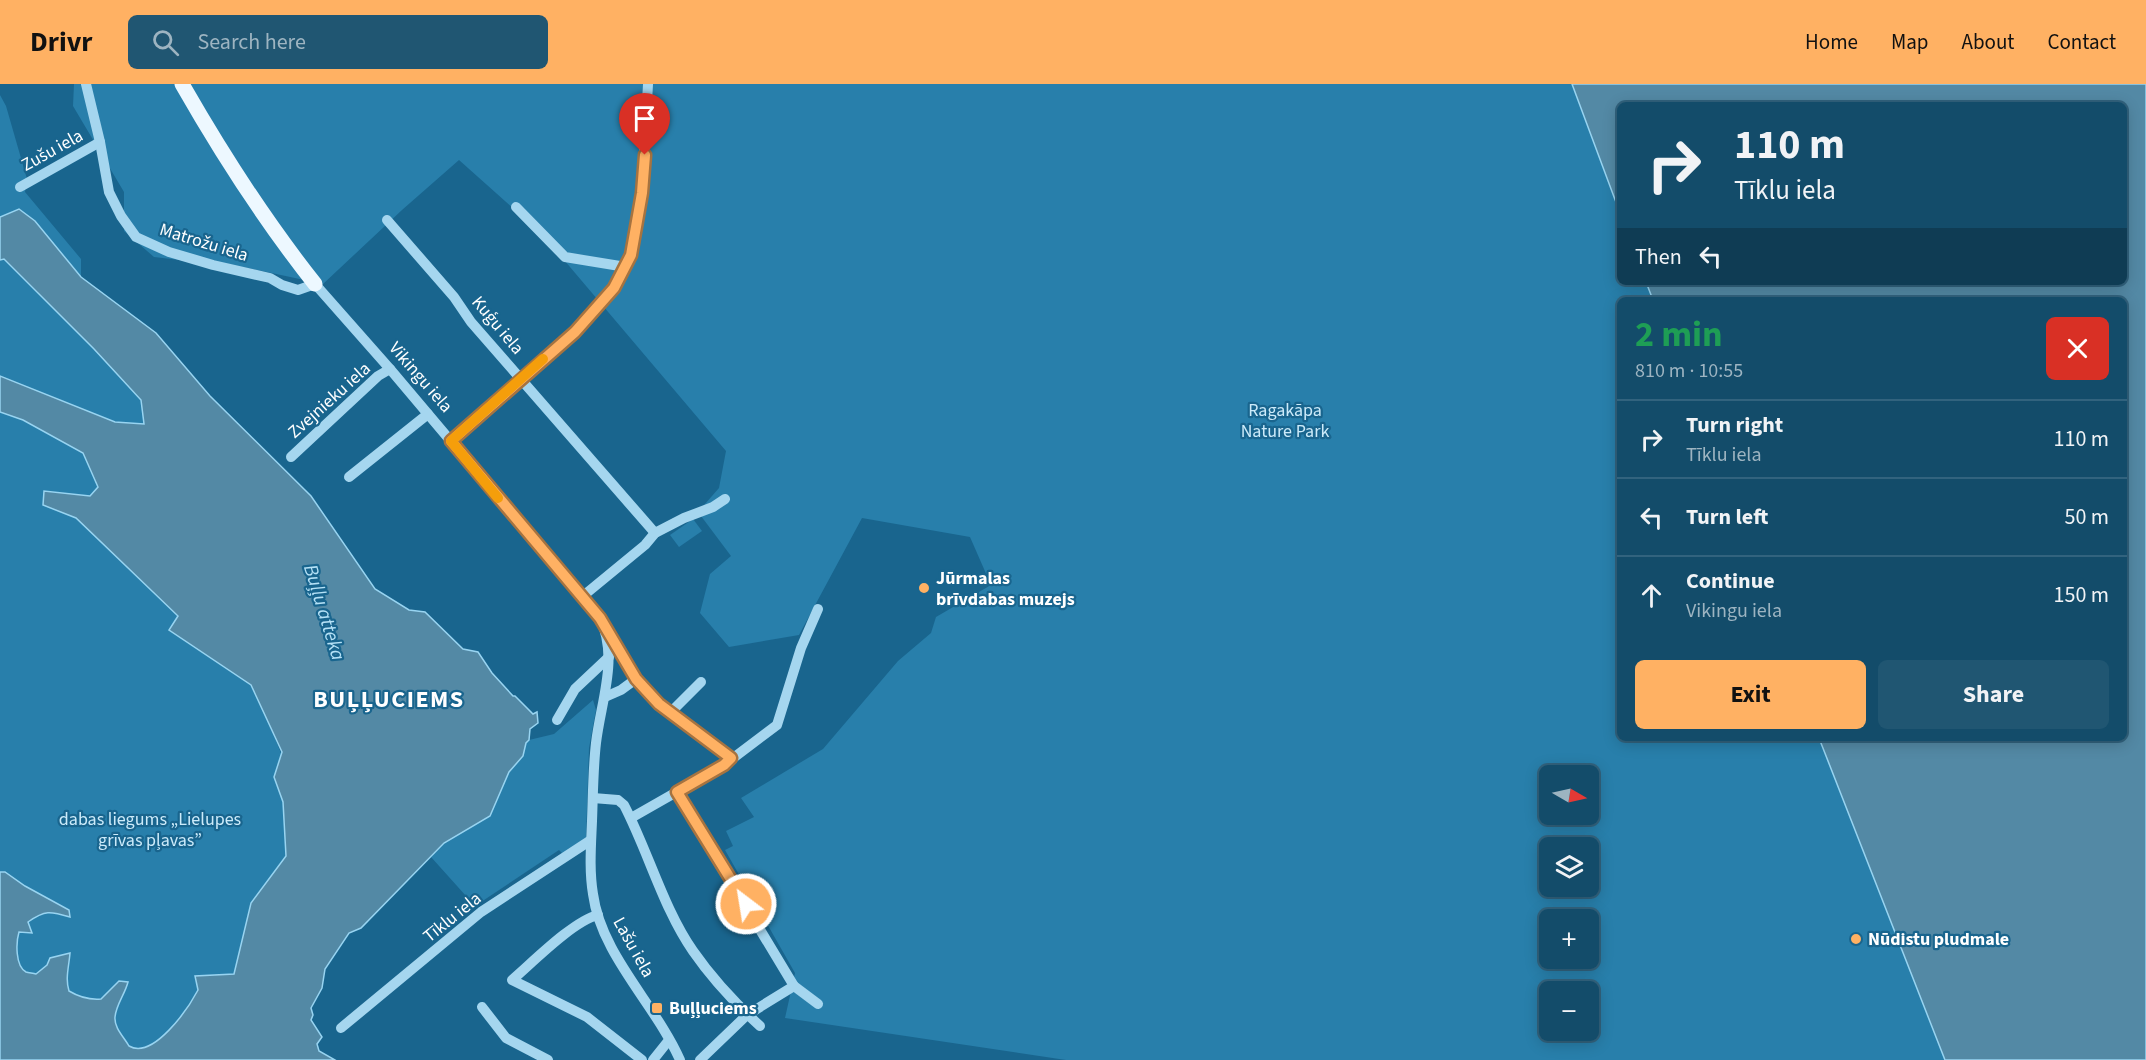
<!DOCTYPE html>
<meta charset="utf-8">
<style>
:root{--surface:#134c6a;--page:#205672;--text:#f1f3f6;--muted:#9db4c1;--line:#32637e;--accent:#ffb163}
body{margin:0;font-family:"Source Sans 3",sans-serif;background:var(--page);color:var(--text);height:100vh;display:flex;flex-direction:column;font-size:22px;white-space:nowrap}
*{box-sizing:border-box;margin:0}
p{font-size:20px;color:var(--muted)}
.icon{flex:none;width:33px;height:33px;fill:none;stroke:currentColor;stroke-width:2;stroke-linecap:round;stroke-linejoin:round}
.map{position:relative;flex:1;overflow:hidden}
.side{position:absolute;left:1617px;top:213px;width:510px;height:444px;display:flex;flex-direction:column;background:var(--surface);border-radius:9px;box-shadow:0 3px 15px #0003,0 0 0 2px var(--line)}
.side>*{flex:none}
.hud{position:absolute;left:1617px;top:18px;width:510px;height:183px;border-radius:9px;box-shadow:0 3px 15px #0003,0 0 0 2px var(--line);background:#134c6a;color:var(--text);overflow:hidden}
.needle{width:39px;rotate:99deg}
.controls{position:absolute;left:1539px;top:681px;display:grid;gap:12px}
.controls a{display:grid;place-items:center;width:60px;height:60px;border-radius:9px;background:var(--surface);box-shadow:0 3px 15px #0003,0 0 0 2px var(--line);font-size:30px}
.pin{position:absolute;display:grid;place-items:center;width:51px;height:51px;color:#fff;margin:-62px -26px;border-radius:50% 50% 50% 0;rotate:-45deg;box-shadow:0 0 6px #0007}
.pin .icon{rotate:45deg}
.me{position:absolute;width:66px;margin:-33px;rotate:329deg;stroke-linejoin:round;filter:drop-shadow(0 0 4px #0008)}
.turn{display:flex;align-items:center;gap:21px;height:126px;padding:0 18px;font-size:27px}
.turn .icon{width:78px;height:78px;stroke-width:2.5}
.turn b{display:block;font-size:42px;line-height:51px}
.then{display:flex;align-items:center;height:57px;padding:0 18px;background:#0003;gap:12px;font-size:22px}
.round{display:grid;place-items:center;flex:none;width:63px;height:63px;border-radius:9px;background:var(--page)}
.summary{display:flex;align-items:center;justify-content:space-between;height:102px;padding:0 18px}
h1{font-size:36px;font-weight:700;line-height:45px;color:#1e9e55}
.cta{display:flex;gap:12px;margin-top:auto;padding:12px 18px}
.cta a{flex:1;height:69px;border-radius:9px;background:var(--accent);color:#111;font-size:24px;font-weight:700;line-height:69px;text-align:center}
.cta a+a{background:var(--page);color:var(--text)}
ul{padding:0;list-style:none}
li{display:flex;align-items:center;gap:18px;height:78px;padding:0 18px;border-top:2px solid var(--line)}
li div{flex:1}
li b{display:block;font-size:22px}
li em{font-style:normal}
header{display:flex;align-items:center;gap:36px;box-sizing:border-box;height:84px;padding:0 30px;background:var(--accent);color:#111}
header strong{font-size:28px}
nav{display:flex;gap:33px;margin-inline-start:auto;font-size:21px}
.search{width:420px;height:54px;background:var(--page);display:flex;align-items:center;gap:15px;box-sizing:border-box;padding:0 21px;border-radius:9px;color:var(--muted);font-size:22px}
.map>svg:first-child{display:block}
.green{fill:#287fab;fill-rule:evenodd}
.water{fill:#5389a5;stroke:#98d4f1;stroke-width:1.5}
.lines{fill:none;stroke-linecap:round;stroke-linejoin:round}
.minor{stroke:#a5d6ef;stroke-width:10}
.major{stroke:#edf8ff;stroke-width:15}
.route-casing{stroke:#a67340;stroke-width:15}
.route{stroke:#ffb163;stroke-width:10}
.slow{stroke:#f59e0b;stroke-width:10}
.poi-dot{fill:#ffb163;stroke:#19658e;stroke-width:2}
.labels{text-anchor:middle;stroke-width:4.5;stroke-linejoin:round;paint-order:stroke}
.street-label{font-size:18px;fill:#fff;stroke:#19658e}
.park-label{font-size:18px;fill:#ccebfa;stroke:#19658e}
.poi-label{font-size:18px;font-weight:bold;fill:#fff;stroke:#19658e;text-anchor:start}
.water-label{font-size:20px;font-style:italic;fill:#b5e1f6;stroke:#19658e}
.district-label{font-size:24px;font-weight:bold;letter-spacing:1.5px;fill:#fff;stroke:#19658e}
</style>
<header>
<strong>Drivr</strong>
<div class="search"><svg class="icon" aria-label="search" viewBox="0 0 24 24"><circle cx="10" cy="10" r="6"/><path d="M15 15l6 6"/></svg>Search here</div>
<nav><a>Home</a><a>Map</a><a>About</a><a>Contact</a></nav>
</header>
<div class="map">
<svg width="2146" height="976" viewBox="0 0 2146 976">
<rect width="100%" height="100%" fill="#19658e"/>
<!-- green -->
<g class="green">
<path d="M 74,0 L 1572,0 L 1620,129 L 1620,198 L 1646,198 L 1653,216 L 1620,216 L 1620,654 L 1819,654 L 1945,976 L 1066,976 L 785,934 L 795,889 L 725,766 L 733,762 L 726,747 L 754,733 L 741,714 L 823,665 L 898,577 L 931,549 L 936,533 L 991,501 L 970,453 L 862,434 L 799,551 L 729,563 L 700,529 L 710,490 L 731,472 L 698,428 L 719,404 L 726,367 L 542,150 L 459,76 L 402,126 L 323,200 L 248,184 L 154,173 L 124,147 L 124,108 L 73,22 ZM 1550,692 L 1588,692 L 1588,730 L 1550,730 ZM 1550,764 L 1588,764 L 1588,802 L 1550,802 ZM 1550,836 L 1588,836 L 1588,874 L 1550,874 ZM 1550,908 L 1588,908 L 1588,946 L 1550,946 Z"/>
<polygon points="0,11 6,22 27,95 25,108 81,175 81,193 35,137 19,125 0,133"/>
<polygon points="0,162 172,345 253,600 317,758 192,976 0,976"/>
<polygon points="693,435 702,447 679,463 670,451"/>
<polygon points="593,616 596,626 589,664 586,754 563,770 559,766 475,822 431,773 444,759 490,732 486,727 526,658 529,656 554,650"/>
</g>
<!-- water -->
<g class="water">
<polygon points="1572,0 2146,0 2146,976 1945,976 1819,654 2124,654 2124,216 1653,216 1646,198 2124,198 2124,21 1620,21 1620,129"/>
<path d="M 19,125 L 35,137 L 81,193 L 156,249 L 210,312 L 311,412 L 375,505 L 409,526 L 425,528 L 463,565 L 478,568 L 492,589 L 513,612 L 515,612 L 533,630 L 537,628 L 538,639 L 530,645 L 529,656 L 526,659 L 523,672 L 509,688 L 490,732 L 444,759 L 361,844 L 349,849 L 325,885 L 322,904 L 311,924 L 313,931 L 311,936 L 322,953 L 317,960 L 319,967 L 335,976 L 0,976 L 0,788 L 5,788 L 25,802 L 69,826 L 70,833 C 50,827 45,826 28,838 L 32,849 L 19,848 C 16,858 15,882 26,888 C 29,889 33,889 36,890 L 47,881 L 50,874 L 70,869 C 69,882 65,895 69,907 C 79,913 89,916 101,915 L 119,897 L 128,898 C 125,910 116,921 115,933 C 114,944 124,953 129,962 C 153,976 188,925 198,906 L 195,892 L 234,890 L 251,819 L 286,772 L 283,718 L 274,693 L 282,668 L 251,601 L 169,546 L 178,532 L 76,434 L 43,421 L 44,407 L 90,412 L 98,403 L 83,369 L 23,336 L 0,328 L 0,292 L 115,338 L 144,340 L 141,316 L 94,265 L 4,175 L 0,176 L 0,133 Z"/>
</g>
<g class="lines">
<!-- minor -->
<g class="minor">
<path d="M 86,0 L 100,58 L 109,108 L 121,132 L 136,153 L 169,168 L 213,181 L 270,194 L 282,201 L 298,206 L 315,200 L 390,285 L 600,534 C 619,574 601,617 596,659 C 593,685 593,711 592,737 C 591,762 589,786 593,810 C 601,871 656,921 680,976"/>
<polyline points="20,103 100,58"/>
<polyline points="516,123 565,173 626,183"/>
<polyline points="387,136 454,213 471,238 655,449"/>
<polyline points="451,357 575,248 613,204 626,183 635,155 642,109 648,0"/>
<polyline points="291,373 378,292 390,285"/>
<polyline points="349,393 428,330"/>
<polyline points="583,512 645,461 655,449 684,434 713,423 725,415"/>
<polyline points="610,553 636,595 650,611 731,674"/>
<polyline points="605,613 621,606 636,595"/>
<polyline points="671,628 701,598"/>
<polyline points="557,636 575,605 609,573"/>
<polyline points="677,708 794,902 747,931 700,976"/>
<path d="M 593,714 L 618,716 L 624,721 C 648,767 664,826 693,867 C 711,893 737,921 760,942"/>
<polyline points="631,734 724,681 777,641 801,564 818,525"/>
<path d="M 598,831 C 573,837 532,879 512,896 L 587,933 L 642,976"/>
<polyline points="794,902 818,920"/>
<polyline points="482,923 506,954 548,976"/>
<polyline points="341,944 481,828 591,756"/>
<polyline points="653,976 669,956"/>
</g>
<!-- major -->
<path class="major" d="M 182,0 C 222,70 265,137 315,200"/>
</g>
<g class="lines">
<defs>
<polyline id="route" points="645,71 642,109 631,171 614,204 575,248 451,357 600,534 636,595 659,620 731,674 724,681 677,708 746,820"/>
</defs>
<!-- route casing -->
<use href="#route" class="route-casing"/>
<!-- route -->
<use href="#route" class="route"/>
<!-- slow -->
<polyline class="slow" points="498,414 451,357 543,275"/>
</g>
<!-- markers -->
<g class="poi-dot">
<circle cx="924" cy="504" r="6"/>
<circle cx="1856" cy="855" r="6"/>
<rect x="651" y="918" width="12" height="12" rx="3"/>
</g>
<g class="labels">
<!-- street labels -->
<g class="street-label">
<text transform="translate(52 66) rotate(-29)" y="6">Zušu iela</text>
<text transform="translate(204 158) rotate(17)" y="6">Matrožu iela</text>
<text transform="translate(498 241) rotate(50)" y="6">Kuģu iela</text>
<text transform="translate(421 293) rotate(49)" y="6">Vikingu iela</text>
<text transform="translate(329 316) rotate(-42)" y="6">Zvejnieku iela</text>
<text transform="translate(452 833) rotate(-39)" y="6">Tīklu iela</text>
<text transform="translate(634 863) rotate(61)" y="6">Lašu iela</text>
</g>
<!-- park labels -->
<g class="park-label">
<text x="1285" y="332">Ragakāpa<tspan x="1285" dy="21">Nature Park</tspan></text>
<text x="150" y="741">dabas liegums „Lielupes<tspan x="150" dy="21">grīvas pļavas”</tspan></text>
</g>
<!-- poi labels -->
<g class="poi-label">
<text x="936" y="500">Jūrmalas<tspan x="936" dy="21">brīvdabas muzejs</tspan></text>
<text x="1868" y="861">Nūdistu pludmale</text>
<text x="669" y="930">Buļļuciems</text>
</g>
<!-- water labels -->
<g class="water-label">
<text transform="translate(325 528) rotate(73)" y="7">Buļļu atteka</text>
</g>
<!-- district labels -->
<g class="district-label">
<text x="389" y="623">BUĻĻUCIEMS</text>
</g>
</g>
</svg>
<div class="controls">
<a><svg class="needle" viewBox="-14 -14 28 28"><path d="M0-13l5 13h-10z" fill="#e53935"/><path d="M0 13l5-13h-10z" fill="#9db4c1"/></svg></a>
<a><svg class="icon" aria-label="layers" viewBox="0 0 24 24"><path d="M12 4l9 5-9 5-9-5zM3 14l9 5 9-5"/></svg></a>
<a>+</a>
<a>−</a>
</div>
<div class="pin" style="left:645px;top:71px;background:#d93025"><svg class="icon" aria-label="arrive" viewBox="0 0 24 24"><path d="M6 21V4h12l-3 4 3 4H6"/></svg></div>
<svg class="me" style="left:746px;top:820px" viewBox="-20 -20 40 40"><circle r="17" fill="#ffb163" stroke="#fff" stroke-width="3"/><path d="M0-11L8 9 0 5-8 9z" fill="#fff"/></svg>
<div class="hud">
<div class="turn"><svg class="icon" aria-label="right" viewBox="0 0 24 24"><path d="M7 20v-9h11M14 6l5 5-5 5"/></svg><div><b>110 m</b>Tīklu iela</div></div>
<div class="then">Then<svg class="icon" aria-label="left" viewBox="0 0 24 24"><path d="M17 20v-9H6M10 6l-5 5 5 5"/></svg></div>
</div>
<section class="side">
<div class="summary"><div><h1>2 min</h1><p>810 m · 10:55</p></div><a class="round" style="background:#d93025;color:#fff"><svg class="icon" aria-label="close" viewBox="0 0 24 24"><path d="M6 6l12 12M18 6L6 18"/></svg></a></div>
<ul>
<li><svg class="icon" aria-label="right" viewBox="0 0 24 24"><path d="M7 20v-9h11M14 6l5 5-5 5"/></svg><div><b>Turn right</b><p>Tīklu iela</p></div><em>110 m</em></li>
<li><svg class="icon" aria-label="left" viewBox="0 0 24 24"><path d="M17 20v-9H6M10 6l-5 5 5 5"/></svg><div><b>Turn left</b></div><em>50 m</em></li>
<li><svg class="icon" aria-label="ahead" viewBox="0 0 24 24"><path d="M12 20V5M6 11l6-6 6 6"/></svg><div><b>Continue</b><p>Vikingu iela</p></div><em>150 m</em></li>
</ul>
<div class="cta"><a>Exit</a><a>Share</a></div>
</section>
</div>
